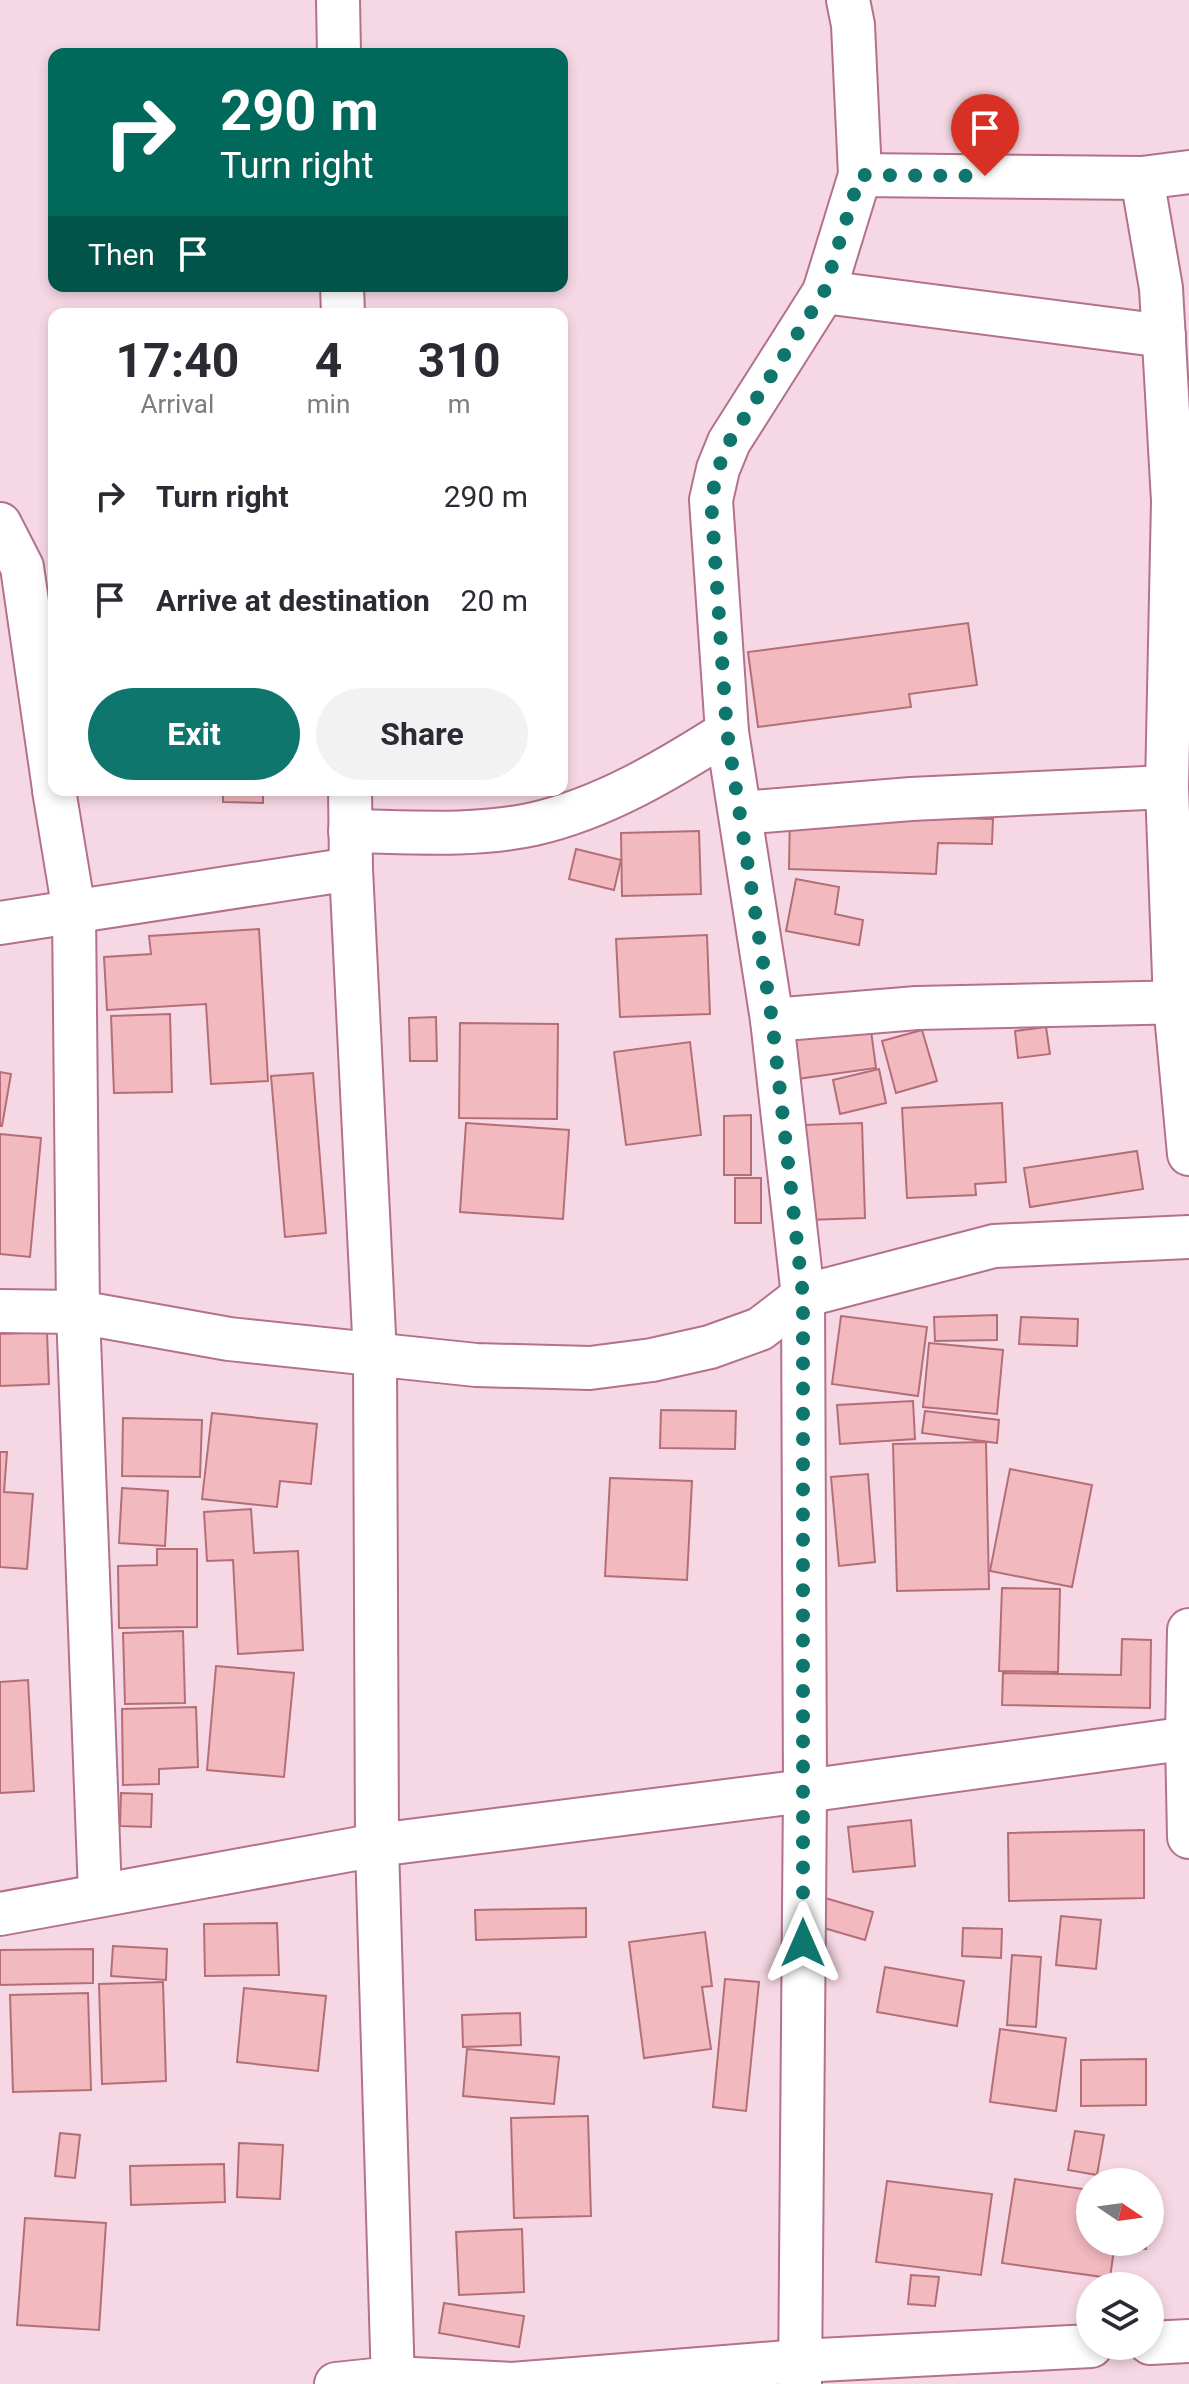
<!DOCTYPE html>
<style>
:root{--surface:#fff;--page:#f2f2f3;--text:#2b2b33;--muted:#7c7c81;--accent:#0f766e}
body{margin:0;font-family:Roboto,sans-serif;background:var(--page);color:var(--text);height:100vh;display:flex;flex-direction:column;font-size:30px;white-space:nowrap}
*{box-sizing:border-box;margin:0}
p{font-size:26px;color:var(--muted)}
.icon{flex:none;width:44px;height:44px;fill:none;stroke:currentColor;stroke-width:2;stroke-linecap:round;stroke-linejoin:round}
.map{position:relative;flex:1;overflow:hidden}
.details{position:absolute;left:48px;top:308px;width:520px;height:488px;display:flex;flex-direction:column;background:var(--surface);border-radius:16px;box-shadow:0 4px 12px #0003}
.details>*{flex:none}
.hud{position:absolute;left:48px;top:48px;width:520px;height:244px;border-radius:16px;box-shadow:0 4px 12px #0003;background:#00695c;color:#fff;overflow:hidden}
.needle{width:52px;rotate:103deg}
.fabs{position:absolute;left:1076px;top:2168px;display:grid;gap:16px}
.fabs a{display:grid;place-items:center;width:88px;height:88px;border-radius:50%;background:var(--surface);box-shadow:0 4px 12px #0003;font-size:40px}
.pin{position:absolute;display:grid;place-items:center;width:68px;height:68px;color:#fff;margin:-82px -34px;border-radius:50% 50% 50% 0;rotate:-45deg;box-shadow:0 0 8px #0007}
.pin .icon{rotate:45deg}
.me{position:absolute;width:88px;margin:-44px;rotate:0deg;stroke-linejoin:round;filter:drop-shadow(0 0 6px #0008)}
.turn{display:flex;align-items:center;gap:28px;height:168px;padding:0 40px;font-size:36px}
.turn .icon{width:104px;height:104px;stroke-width:2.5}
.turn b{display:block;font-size:56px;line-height:68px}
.then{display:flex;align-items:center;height:76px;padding:0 40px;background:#0003;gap:16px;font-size:30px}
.eta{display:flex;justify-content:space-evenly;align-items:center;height:136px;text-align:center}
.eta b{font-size:48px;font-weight:700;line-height:56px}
.action{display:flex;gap:16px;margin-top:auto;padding:16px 40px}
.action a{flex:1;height:92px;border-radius:48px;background:var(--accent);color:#fff;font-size:32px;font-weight:700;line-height:92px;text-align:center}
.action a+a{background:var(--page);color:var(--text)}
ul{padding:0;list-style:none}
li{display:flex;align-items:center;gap:24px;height:104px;padding:0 40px}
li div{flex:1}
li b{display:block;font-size:30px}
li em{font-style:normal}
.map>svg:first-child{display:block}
.building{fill:#f2b9bf;stroke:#b56e77;stroke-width:2}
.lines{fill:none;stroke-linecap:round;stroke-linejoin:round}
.minor-casing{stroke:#b3718f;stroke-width:46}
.minor{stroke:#fff;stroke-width:42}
.route{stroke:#0f766e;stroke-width:14;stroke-dasharray:0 25.2}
</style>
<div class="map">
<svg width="1189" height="2384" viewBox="0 0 1189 2384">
<rect width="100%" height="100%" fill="#f6d8e4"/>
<!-- building -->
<g class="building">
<polygon points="968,623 977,685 909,694 911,707 758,727 748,652"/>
<polygon points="223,790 263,790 263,803 223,802"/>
<polygon points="790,813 993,819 992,844 938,843 936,874 789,869"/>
<polygon points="699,831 701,894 622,896 621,833"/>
<polygon points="576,849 621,860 614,890 569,879"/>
<polygon points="796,879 839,887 835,914 863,920 859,945 786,931"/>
<polygon points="259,929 268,1081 211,1084 206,1004 107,1010 104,957 151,954 149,936"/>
<polygon points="707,935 710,1014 620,1017 616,939"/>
<polygon points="170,1014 172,1092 114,1093 111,1016"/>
<polygon points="436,1017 437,1061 410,1061 409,1018"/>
<polygon points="460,1023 558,1024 557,1119 459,1118"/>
<polygon points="870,1023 876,1068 797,1079 791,1033"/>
<polygon points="1046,1027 1050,1054 1018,1058 1015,1031"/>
<polygon points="922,1030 937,1081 896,1093 882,1041"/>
<polygon points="690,1042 701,1135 626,1145 614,1052"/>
<polygon points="879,1069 886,1103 840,1114 833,1080"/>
<polygon points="0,1072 11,1074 2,1126 0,1126"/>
<polygon points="313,1073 326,1233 285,1237 271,1076"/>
<polygon points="1002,1103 1006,1182 975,1184 976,1195 907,1198 902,1108"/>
<polygon points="751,1115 751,1175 724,1175 724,1116"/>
<polygon points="466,1123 569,1130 563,1219 460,1212"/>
<polygon points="862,1123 865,1218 807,1220 804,1125"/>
<polygon points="0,1134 41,1138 30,1257 0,1254"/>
<polygon points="1137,1151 1143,1189 1030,1207 1024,1168"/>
<rect x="735" y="1178" width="26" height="45"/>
<polygon points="997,1315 997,1340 935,1341 934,1317"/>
<polygon points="841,1316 927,1327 918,1396 832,1384"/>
<polygon points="1021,1317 1078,1319 1077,1346 1019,1344"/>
<polygon points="47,1332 49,1384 0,1386 0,1334"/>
<polygon points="929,1343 1003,1350 997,1414 923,1407"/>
<polygon points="913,1401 915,1439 840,1444 837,1405"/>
<polygon points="661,1410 736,1411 735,1449 660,1448"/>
<polygon points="925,1411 999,1420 997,1443 922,1433"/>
<polygon points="212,1413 317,1424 311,1484 280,1481 277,1507 202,1499"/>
<polygon points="123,1418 202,1420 200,1477 122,1476"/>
<polygon points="986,1442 989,1589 897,1591 893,1444"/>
<polygon points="0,1452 7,1452 4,1492 33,1494 27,1569 0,1567"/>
<polygon points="1010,1469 1092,1485 1072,1587 990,1571"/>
<polygon points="868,1474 875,1562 839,1566 831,1477"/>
<polygon points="610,1478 692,1481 687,1580 605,1576"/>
<polygon points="122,1488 168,1491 165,1546 119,1543"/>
<polygon points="251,1509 254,1553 298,1551 303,1650 238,1654 233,1560 207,1561 204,1512"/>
<polygon points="157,1549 197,1549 197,1627 119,1628 118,1566 157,1565"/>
<polygon points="1002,1588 1060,1589 1058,1672 999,1671"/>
<polygon points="183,1631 185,1703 125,1704 123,1633"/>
<polygon points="1122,1639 1151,1640 1150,1708 1002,1705 1003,1673 1121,1675"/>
<polygon points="216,1666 294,1673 284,1777 207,1770"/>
<polygon points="28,1680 34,1791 0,1793 0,1682"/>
<polygon points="196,1707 198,1767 159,1769 159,1784 123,1785 122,1709"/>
<polygon points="121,1793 152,1794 151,1827 120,1826"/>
<polygon points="911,1820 915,1866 853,1872 848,1827"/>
<polygon points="1144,1830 1144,1898 1009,1901 1008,1833"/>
<polygon points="825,1898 873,1912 865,1940 817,1926"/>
<polygon points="586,1908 586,1937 476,1940 475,1910"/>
<polygon points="1061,1916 1101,1920 1096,1969 1056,1965"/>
<polygon points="277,1923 279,1975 205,1976 204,1924"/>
<polygon points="963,1928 1002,1929 1001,1958 962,1956"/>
<polygon points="705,1932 712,1986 702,1987 711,2049 644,2058 629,1942"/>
<polygon points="113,1946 167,1949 166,1980 111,1976"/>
<polygon points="93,1949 93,1983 0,1985 0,1950"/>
<polygon points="1012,1955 1041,1957 1036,2027 1007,2025"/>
<polygon points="885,1967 964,1981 957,2026 877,2012"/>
<polygon points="725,1979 759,1982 746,2111 713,2107"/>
<polygon points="163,1982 166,2081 102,2084 99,1984"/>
<polygon points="244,1988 326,1996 318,2071 237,2062"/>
<polygon points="88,1993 91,2090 13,2092 10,1995"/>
<polygon points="520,2013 521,2045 463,2047 462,2015"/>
<polygon points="1000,2029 1066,2038 1056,2111 990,2102"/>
<polygon points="467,2049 559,2057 554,2104 463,2096"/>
<polygon points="1146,2059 1146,2105 1081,2106 1081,2060"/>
<polygon points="588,2116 591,2216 514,2218 511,2118"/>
<polygon points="1075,2131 1104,2135 1097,2175 1068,2170"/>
<polygon points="60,2133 80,2135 75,2178 55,2176"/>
<polygon points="239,2143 283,2145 280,2199 237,2197"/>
<polygon points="224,2164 225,2202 131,2205 130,2166"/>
<polygon points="1015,2179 1090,2190 1090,2242 1115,2242 1110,2278 1002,2263"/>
<polygon points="887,2181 992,2194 981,2275 876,2262"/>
<polygon points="25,2218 106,2223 99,2330 17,2325"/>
<polygon points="522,2229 524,2292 459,2295 456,2232"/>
<polygon points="1120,2242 1146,2242 1146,2249 1119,2247"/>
<polygon points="911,2275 939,2277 935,2306 908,2304"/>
<polygon points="444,2303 524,2316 519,2347 439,2333"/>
</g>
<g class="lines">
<defs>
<g id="minor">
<polyline points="338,0 339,54"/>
<polyline points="860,175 1142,178 1189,172"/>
<polyline points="1142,178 1161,288 1173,501 1167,787 1175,1003 1189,1154"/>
<polyline points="342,286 343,314"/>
<polyline points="824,292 1164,336"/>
<polyline points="0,524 22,567 54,789"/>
<polyline points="54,790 74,911 78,1312 100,1894"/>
<polyline points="350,790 351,869 375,1355 377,1845 393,2384"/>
<polyline points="741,813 911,799 1167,787"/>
<path d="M 350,831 C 410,832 475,837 534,824 C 604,808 667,770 727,732"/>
<polyline points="0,923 351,869"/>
<polyline points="772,1020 917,1008 1189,1002"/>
<polyline points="0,1311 78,1312 229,1339 476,1365 590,1368 652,1360 710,1347 760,1329 803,1296 994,1246 1189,1237"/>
<polyline points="1189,1630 1187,1738 1189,1837"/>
<polyline points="0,1914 377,1845 805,1791 1189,1738"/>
<polyline points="1150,2343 1189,2341"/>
<polyline points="336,2384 393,2378 512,2384"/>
<polyline points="512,2384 800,2361 1091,2346"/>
<polyline points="800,2384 805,1791 803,1296 772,1020 727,732 711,500 718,469 729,442 824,292 860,175 853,25 848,0"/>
</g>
</defs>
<!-- minor casing -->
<use href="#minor" class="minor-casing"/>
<!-- minor -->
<use href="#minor" class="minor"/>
</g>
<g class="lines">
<!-- route -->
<polyline class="route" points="803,1943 803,1296 772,1020 727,732 711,500 718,469 729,442 824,292 860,175 985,176"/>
</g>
</svg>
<div class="fabs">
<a><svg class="needle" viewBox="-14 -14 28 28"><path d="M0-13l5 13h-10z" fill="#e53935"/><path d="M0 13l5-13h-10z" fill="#7c7c81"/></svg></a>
<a><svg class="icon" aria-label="layers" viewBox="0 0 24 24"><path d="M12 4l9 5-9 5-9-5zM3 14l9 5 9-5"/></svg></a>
</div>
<div class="pin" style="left:985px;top:176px;background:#d93025"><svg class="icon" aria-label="arrive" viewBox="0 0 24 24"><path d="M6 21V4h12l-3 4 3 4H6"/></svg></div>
<svg class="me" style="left:803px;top:1943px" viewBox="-20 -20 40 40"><path d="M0-17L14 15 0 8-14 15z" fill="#0f766e" stroke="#fff" stroke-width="4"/></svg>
<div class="hud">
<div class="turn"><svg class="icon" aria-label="right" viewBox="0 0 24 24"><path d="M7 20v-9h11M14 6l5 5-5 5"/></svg><div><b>290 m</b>Turn right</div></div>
<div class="then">Then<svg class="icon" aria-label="arrive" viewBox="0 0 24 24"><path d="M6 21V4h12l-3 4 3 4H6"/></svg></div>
</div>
<section class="details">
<div class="eta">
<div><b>17:40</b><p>Arrival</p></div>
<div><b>4</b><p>min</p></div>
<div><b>310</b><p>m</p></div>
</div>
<ul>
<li><svg class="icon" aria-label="right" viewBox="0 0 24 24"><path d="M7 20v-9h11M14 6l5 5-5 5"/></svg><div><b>Turn right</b></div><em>290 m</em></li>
<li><svg class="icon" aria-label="arrive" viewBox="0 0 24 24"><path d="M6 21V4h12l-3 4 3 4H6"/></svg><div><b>Arrive at destination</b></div><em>20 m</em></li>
</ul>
<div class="action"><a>Exit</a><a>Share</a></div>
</section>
</div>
